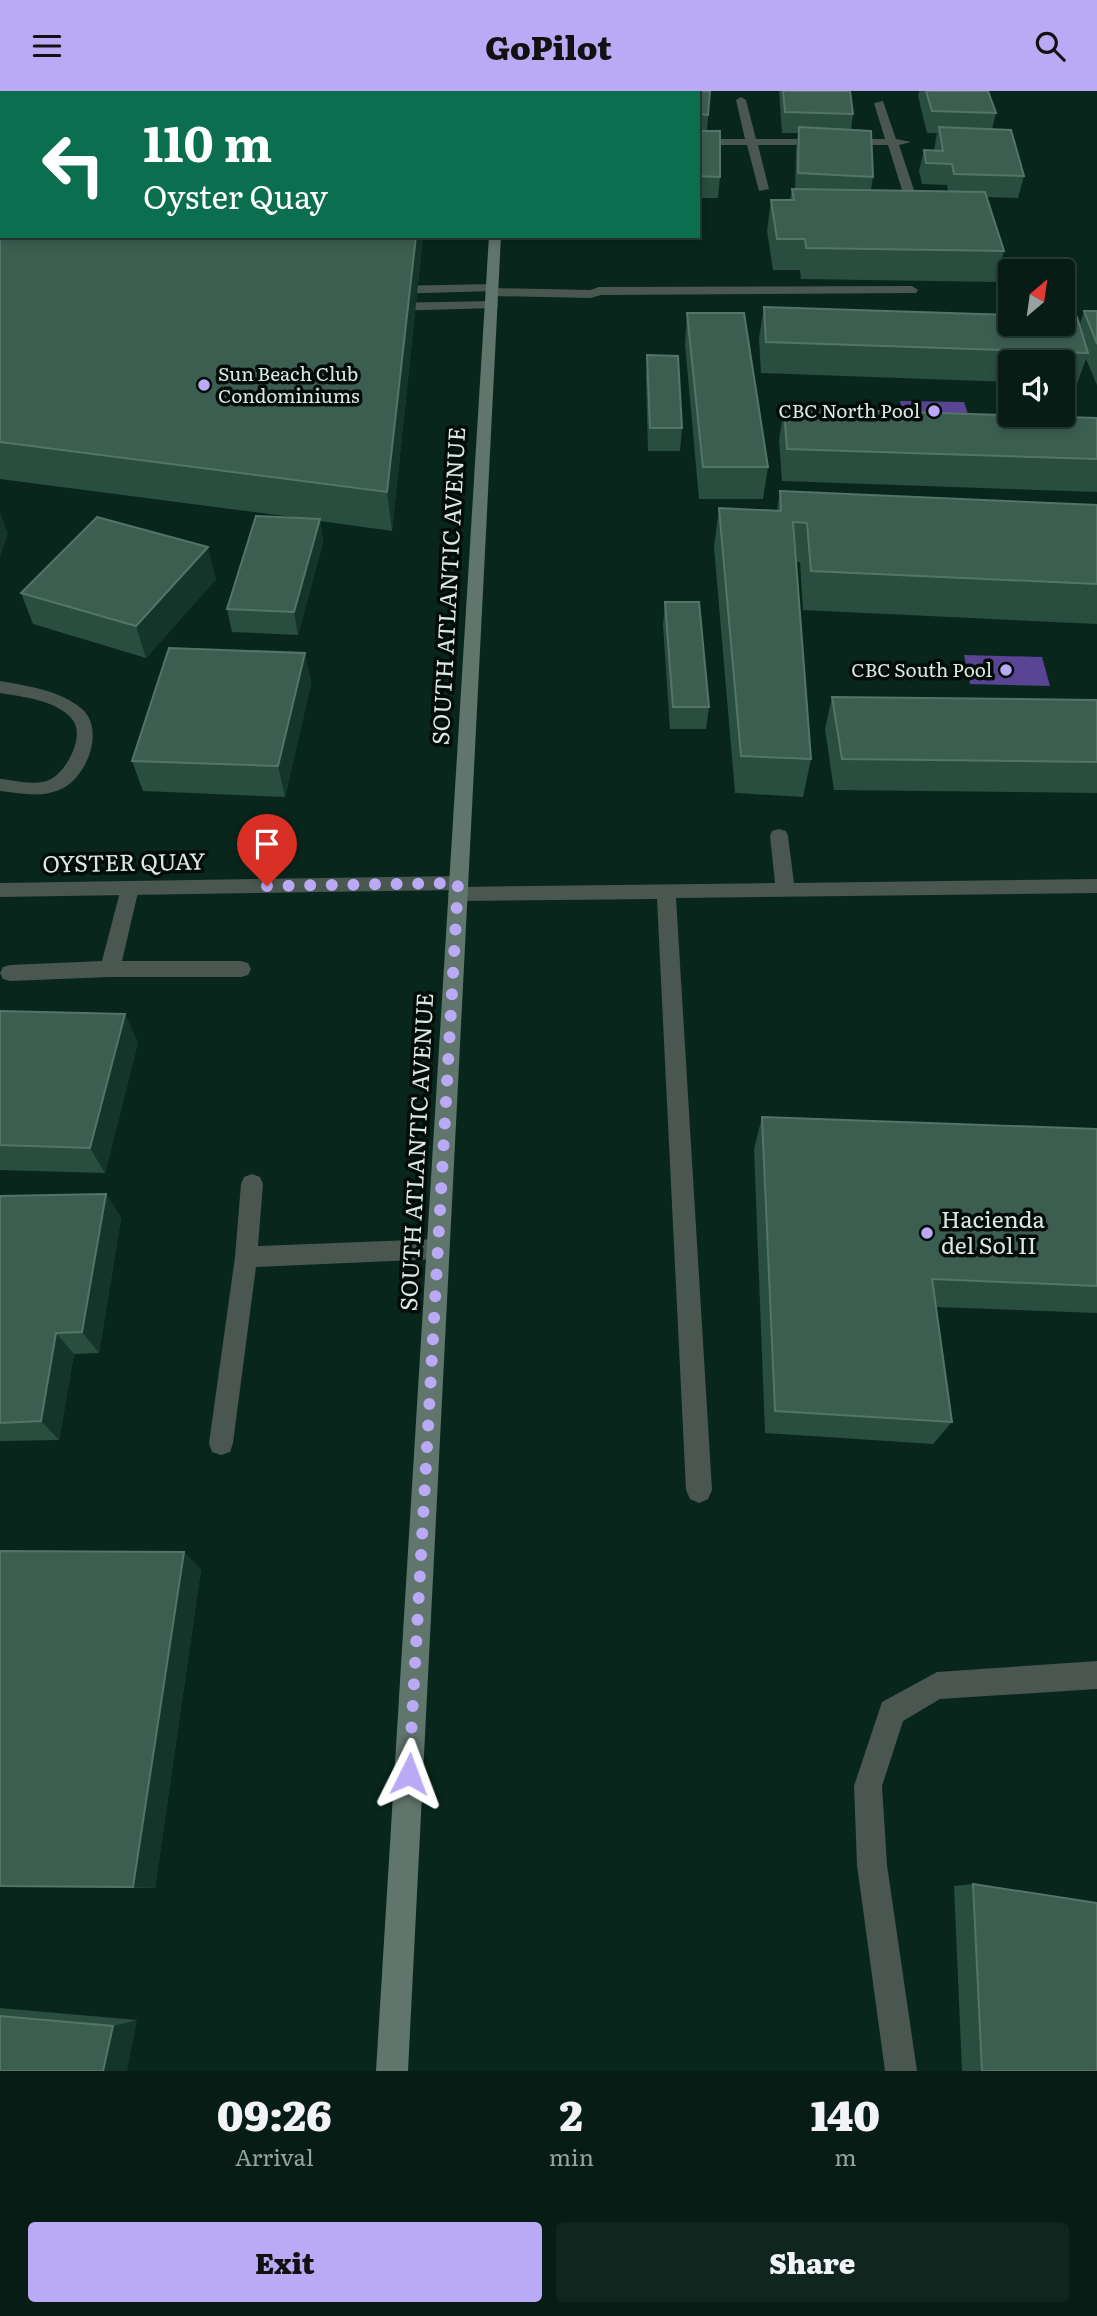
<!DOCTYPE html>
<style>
:root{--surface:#061c15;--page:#0f251e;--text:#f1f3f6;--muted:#98a1a0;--line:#273a34;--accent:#baaaf6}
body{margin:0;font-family:Literata,serif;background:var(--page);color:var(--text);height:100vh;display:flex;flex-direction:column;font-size:26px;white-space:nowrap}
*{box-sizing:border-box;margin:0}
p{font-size:23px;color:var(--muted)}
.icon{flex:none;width:38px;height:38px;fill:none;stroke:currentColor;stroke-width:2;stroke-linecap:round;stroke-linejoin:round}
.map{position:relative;height:1980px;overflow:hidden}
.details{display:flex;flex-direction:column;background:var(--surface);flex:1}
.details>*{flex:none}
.hud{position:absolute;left:0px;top:0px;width:700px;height:147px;box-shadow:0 4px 10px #0003,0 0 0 2px var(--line);background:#0b6e4f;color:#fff;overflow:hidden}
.needle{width:46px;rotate:29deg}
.tools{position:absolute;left:998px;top:168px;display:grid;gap:14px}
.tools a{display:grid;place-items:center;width:77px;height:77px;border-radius:7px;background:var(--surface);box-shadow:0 4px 10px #0003,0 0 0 2px var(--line);font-size:35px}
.pin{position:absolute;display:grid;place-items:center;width:60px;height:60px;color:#fff;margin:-72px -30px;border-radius:50% 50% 50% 0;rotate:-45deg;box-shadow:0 0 7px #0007}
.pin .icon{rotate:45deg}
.me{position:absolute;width:77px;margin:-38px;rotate:3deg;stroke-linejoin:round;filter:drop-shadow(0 0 5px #0008)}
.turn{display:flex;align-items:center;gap:24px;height:147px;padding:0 28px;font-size:32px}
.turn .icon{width:91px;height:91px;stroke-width:2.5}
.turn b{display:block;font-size:49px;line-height:60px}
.eta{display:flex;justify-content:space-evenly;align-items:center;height:119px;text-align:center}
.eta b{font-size:42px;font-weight:800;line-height:49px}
.cta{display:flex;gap:14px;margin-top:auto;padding:14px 28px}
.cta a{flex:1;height:80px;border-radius:7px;background:var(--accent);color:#111;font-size:28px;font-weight:800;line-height:80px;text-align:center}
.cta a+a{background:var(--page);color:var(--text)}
header{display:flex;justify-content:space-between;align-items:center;height:91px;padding:0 28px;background:var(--accent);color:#111;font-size:32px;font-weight:800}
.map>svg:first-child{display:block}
.water{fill:#5a4494}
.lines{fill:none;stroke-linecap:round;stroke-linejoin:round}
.lane{fill:#4a5650;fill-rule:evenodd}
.street{fill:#4a5650;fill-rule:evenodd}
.secondary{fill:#60756c;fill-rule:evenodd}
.wall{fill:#294d3f}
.shaded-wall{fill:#14362a}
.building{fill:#3c5e51;stroke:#557468;stroke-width:2}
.route{stroke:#baaaf6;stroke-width:12;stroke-dasharray:0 21.6}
.poi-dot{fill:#baaaf6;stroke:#030c08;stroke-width:2.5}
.labels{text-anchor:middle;stroke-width:7;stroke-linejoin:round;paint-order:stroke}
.far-poi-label{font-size:19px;fill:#d9eae2;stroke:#030c08;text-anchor:end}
.street-label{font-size:23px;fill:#d9eae2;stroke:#030c08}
.poi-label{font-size:23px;fill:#d9eae2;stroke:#030c08;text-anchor:start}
</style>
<header><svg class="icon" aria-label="menu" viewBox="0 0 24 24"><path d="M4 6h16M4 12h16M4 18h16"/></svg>GoPilot<svg class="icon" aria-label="search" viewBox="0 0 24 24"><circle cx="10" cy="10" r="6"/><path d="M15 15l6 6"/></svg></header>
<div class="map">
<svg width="1097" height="1980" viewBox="0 0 1097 1980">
<rect width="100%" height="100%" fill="#08261c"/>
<!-- water -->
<g class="water">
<polygon points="900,310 964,311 970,329 904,329"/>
<polygon points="964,564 1042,566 1050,595 970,593"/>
</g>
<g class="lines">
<!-- lane -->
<g class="lane">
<polygon points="741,6 746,9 756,48 885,48 874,12 883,10 896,48 911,51 899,54 914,99 908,102 902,99 888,54 758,54 769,98 759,100 747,54 698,54 698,48 745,48 736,9"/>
<polygon points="912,195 918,199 916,202 601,204 591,207 491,205 485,201 491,197 590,199 599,196"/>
<polygon points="779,738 786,740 788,745 794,792 1097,788 1097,802 676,807 712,1399 708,1408 699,1412 690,1408 686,1399 657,808 458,810 451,808 448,803 451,798 458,796 775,792 770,745 772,740"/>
<polygon points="130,790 137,792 139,797 122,870 241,870 248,872 251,878 248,884 241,886 110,886 10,890 3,888 0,882 3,876 10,874 102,870 121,797 123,792"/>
<polygon points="252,1083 260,1086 263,1093 258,1155 438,1148 446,1151 449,1158 446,1165 438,1168 256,1176 233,1352 230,1361 221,1364 212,1361 209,1352 235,1166 241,1093 244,1086"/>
<polygon points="1097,1570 1097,1598 940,1608 903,1630 882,1695 887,1774 917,1980 885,1980 857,1774 854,1695 882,1611 937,1581"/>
</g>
<!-- street -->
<g class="street">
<polygon points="492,193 498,197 496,200 390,203 384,199 390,195"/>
<polygon points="492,210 498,214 497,217 388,220 382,216 388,212"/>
<path d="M 0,590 C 27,595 60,599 82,618 C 106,639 86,689 59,699 C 40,707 20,702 0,700 L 0,688 C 14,689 36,695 49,689 C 67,681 86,644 72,628 C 56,609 23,606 0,602 Z"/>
<polygon points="458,785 465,787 467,792 465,797 458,799 0,806 0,792"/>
</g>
<!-- secondary -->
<g class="secondary">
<rect x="499" y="0" width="10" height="2"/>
<polygon points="489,145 501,145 408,1980 376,1980"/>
</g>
</g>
<!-- wall -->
<g class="wall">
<polygon points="710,0 707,40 720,86 718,107 698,107 698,2"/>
<polygon points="779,0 850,0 853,23 851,39 873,86 871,99 948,100 947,94 922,93 919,80 924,59 934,59 937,42 927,42 918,5 919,0 988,0 996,22 992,38 1024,85 1018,107 986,106 1004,160 996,191 801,188 800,179 773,179 767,140 771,109 790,109 792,98 795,98 796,58 798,42 782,42"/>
<polygon points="0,138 2,145 423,145 392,440 320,430 323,451 298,544 232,541 227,518 292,426 0,388"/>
<polygon points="764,216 1080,233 1084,220 1097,220 1097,294 1086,268 1077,293 1062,293 1062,271 1010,271 1010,291 761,282 759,247"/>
<polygon points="687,222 768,376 763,408 699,408 685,253"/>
<polygon points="647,264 682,337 680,360 648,360 646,287"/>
<polygon points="784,317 1097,327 1097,401 782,390 779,349"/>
<polygon points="780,400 1097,414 1097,533 803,519 800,471 796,471 811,668 803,706 735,702 714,456 719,417 777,420"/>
<polygon points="216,488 146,567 33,533 21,502"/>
<polygon points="665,511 709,616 706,638 670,638 663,534"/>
<polygon points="305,562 311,593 285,706 143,700 132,670"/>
<polygon points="832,606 1097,609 1097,702 834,699 825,638"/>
<polygon points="0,920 138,951 105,1082 0,1079"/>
<polygon points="762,1026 1097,1038 1097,1222 936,1216 952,1331 933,1353 765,1342 754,1058"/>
<polygon points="106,1103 121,1127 99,1262 74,1263 59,1349 0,1350 0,1105"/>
<polygon points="0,1460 201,1478 155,1797 0,1796"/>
<polygon points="973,1793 1097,1980 962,1980 954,1795"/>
<polygon points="0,1917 137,1929 0,1980"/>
</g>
<!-- shaded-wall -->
<g class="shaded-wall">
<polygon points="416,145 423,145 392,440 387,401"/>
<polygon points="0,421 8,442 0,467"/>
<polygon points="320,428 323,451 298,544 294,521"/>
<polygon points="208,456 216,488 146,567 136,535"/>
<polygon points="305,562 311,593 285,706 278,675"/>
<polygon points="125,923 138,951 105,1082 90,1057"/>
<polygon points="106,1103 121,1127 99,1262 82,1241"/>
<polygon points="56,1242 74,1263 59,1349 41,1330"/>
<polygon points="184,1461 201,1478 155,1797 133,1796"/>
<polygon points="137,1929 127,1980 103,1980 113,1935"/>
</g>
<!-- building -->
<g class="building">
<rect x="57" y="0" width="87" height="2"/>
<polygon points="188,0 286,0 288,2 189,2"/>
<polygon points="641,0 710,0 708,24 698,23 698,2 641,2"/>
<polygon points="783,0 850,0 853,23 785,21"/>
<polygon points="926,0 988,0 996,22 932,20"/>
<polygon points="799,36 871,40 873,86 798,82"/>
<polygon points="939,36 1011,39 1024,85 954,83 952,73 926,72 924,59 943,60"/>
<polygon points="698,40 720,40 720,86 698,85"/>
<polygon points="792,98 985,101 1004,160 806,157 805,148 777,148 771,109 794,109"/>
<polygon points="2,135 2,145 416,145 387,401 0,351 0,138"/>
<polygon points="764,216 1010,224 1010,233 1062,233 1062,226 1077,226 1088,262 766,251"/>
<polygon points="1084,220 1097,220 1097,253"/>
<polygon points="687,222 744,222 768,376 703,376"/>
<polygon points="647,264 678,265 682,337 650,337"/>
<polygon points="784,317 1097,327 1097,368 787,358"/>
<polygon points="780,400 1097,414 1097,493 811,480 807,432 793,431 811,668 741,665 719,417 781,420"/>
<polygon points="256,425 320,428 294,521 227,518"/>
<polygon points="97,426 208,456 136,535 21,502"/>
<polygon points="665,511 699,511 709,616 673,616"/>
<polygon points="169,557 305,562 278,675 132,670"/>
<polygon points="832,606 1097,609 1097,671 842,668"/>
<polygon points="0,920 125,923 90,1057 0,1054"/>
<polygon points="762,1026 1097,1038 1097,1195 932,1188 952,1331 775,1320"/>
<polygon points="106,1103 82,1241 56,1242 41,1330 0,1332 0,1105"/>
<polygon points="0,1460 184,1461 133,1796 0,1795"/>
<polygon points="973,1793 1097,1812 1097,1980 982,1980"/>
<polygon points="0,1925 113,1935 103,1980 0,1980"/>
</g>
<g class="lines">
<!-- route -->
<polyline class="route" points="267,795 458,792 409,1683"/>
</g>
<!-- markers -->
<g class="poi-dot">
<circle cx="204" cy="294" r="7"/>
<circle cx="934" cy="320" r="7"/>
<circle cx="1006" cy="579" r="7"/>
<circle cx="927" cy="1142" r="7"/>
</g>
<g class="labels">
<!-- far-poi labels -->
<g class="far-poi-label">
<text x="218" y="290" text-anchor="start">Sun Beach Club<tspan x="218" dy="22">Condominiums</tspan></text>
<text x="920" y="327">CBC North Pool</text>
<text x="992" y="586">CBC South Pool</text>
</g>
<!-- street labels -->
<g class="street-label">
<text transform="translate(449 495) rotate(-87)" y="8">SOUTH ATLANTIC AVENUE</text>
<text transform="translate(124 772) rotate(-1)" y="8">OYSTER QUAY</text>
<text transform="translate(417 1061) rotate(-87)" y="8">SOUTH ATLANTIC AVENUE</text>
</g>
<!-- poi labels -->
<g class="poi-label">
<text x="941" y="1137">Hacienda<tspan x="941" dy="26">del Sol II</tspan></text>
</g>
</g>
</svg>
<div class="tools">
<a><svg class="needle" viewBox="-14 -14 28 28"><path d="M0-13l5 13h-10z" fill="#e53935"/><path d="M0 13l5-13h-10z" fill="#98a1a0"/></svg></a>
<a><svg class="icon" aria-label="sound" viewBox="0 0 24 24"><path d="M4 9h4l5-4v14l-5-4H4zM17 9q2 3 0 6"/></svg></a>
</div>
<div class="pin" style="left:267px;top:795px;background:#d93025"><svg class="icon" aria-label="arrive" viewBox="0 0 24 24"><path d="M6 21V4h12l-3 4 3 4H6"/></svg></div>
<svg class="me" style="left:409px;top:1683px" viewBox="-20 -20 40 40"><path d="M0-17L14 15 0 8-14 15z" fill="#baaaf6" stroke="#fff" stroke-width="4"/></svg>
<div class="hud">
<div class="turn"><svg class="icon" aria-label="left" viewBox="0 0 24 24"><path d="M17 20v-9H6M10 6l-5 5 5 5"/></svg><div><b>110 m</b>Oyster Quay</div></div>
</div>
</div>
<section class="details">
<div class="eta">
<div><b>09:26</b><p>Arrival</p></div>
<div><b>2</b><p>min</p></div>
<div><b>140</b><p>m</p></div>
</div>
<div class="cta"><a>Exit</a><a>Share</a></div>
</section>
